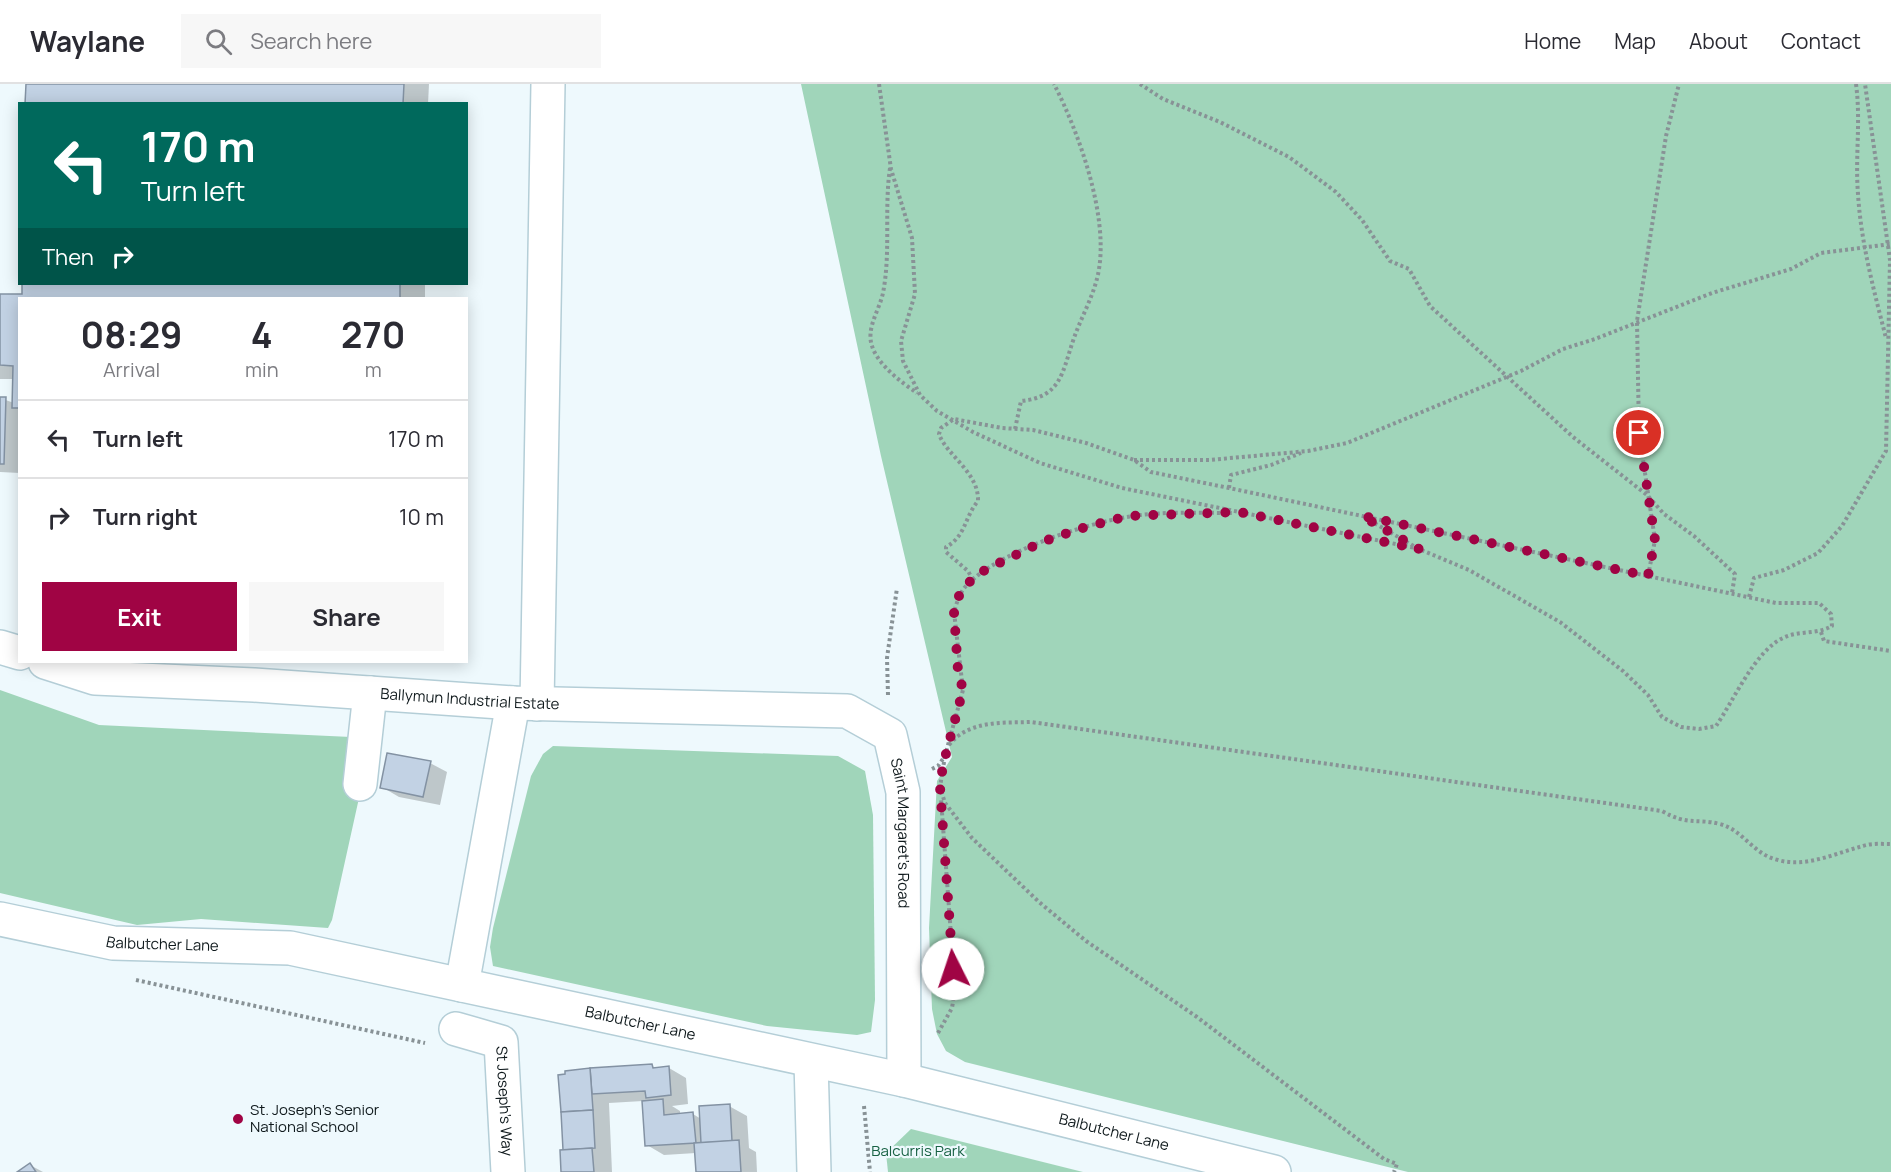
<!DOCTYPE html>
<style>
:root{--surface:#fff;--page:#f7f7f7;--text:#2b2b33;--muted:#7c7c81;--line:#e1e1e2;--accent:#a00444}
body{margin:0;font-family:Manrope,sans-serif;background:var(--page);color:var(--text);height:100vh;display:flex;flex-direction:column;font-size:22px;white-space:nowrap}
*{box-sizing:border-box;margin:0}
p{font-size:20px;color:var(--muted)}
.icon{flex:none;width:33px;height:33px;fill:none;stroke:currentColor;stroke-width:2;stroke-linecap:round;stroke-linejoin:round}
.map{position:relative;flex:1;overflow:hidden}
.drawer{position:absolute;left:18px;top:213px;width:450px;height:366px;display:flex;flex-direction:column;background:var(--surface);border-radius:0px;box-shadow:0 3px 15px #0003}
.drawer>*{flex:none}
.top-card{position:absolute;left:18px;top:18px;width:450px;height:183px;border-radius:0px;box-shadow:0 3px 15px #0003;background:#00695c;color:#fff;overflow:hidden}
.pin{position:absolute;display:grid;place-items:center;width:51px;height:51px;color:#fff;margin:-26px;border:3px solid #fff;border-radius:50%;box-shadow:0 2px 6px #0007}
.me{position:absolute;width:66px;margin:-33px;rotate:356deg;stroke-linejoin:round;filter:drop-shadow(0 0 4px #0008)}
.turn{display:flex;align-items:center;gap:21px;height:126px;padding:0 24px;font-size:27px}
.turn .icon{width:78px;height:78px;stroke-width:2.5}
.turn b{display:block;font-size:42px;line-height:51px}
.then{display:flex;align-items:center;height:57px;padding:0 24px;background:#0003;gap:12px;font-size:22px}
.eta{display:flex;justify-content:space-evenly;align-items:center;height:102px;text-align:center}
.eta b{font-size:36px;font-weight:700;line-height:42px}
.button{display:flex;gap:12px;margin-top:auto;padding:12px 24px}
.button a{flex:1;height:69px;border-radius:0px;background:var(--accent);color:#fff;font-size:24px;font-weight:700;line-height:69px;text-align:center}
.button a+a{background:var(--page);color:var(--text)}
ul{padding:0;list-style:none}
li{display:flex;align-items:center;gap:18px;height:78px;padding:0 24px;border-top:2px solid var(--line)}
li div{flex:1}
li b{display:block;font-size:22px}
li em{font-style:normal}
header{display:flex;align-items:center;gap:36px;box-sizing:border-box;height:84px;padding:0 30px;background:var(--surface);border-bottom:2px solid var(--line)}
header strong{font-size:28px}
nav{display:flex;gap:33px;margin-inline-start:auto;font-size:21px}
.search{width:420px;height:54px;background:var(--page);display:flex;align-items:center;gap:15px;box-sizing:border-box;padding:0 21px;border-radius:0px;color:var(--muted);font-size:22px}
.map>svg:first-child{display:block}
.green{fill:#a0d5ba}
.shadow{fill:#0003}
.building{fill:#c2d2e4;stroke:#8392a3;stroke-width:1.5}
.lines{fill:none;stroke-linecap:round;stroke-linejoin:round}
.minor-casing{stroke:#b4ced7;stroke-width:36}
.path{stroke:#889296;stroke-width:4;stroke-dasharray:3 3;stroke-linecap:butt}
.minor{stroke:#fff;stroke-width:33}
.route{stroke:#a00444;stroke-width:10;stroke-dasharray:0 18}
.poi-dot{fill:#a00444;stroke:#eef9fd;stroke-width:2}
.labels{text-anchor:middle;stroke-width:4.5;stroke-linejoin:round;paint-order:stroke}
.street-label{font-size:15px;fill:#0f191c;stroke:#eef9fd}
.poi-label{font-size:15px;fill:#0f191c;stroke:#eef9fd;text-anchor:start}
.park-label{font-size:15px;fill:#186244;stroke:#eef9fd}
</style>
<header>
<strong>Waylane</strong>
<div class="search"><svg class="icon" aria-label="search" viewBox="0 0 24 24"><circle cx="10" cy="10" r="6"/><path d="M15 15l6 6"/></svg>Search here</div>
<nav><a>Home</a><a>Map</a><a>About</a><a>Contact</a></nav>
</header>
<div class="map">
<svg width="1891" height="1088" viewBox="0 0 1891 1088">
<rect width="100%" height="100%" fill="#eef9fd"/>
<!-- green -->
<g class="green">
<polygon points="801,0 1891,0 1891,1088 1408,1088 965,978 946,967 937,950 932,925 929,844 937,697 952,673 881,372"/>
<polygon points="0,606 99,641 351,653 361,705 332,836 328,844 201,835 137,841 0,809"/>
<polygon points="553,662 838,672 865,687 873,731 875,916 871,948 857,951 767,942 493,882 490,863 493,844 531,692 543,670"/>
<polygon points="911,1045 1083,1088 888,1088 886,1069"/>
</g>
<!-- shadow -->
<g class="shadow">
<polygon points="27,0 429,0 428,20 27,20"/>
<polygon points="24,200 425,200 425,214 20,214 20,389 0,388 0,314 14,319 14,295 0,295 0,211 23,212"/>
<polygon points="430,679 447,688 440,721 399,713 382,703"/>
<polygon points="652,982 657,985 669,984 686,994 688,1020 672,1022 680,1027 680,1031 693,1030 701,1035 729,1022 747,1032 749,1064 756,1068 757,1088 697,1088 696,1069 664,1071 647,1061 643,1017 609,1019 612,1088 564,1088 567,988"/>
<polygon points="30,1081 43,1088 20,1088"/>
</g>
<!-- building -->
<g class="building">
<polygon points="26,0 404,0 403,20 25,20"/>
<polygon points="22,200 400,200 400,214 20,214 20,324 12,324 13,282 0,281 0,210 22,210"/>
<polygon points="0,313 6,313 4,380 0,380"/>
<polygon points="387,669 431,677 423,713 380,704"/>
<polygon points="652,980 653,984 669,982 671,1011 646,1014 645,1007 592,1010 590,984"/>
<polygon points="590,984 593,1026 561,1028 558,991 565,990 565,987"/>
<polygon points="663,1015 664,1031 693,1028 696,1059 645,1062 642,1017"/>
<polygon points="730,1020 732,1057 701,1059 699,1022"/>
<polygon points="593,1026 595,1064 563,1066 561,1028"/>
<polygon points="739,1056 741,1088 696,1088 694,1059"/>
<polygon points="592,1064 594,1088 561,1088 560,1066"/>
<polygon points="30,1079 36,1088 17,1088"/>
</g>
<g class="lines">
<defs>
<g id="minor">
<polyline points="0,563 20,569"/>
<path id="s1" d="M 45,578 L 95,594 L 254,601 L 513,619 L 847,627 L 890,651 L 903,708 L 904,996"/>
<polyline points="537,620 548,0"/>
<polyline points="360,700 370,609"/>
<path id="s2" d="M 0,835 L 113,859 L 290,864 L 904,996 L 1274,1088"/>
<polyline points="462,901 513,619"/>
<path id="s3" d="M 456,945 L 501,958 L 508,1088"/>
<polyline points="811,977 814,1088"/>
</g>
</defs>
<!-- minor casing -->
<use href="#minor" class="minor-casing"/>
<!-- path -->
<g class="path">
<polyline points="879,0 891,85 912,154 915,210 901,257 903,277 920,311 937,327 973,348 1040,379 1122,404 1415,464"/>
<polyline points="1140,0 1163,15 1220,38 1289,73 1336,108 1362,136 1390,177 1409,185 1430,222 1573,353 1647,411 1664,430 1694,452 1735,490 1732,509"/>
<path d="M 1856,0 C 1861,37 1855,73 1858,110 C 1861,159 1874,207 1886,254"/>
<path d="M 890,84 C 884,125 891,168 883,209 C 879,227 866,244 872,262 C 878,281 901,298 917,309"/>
<path d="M 1015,345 L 1021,317 C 1062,313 1062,288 1074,254 C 1082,231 1095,210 1099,185 C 1108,130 1079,49 1054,0"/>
<polyline points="1134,376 1209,376 1308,367 1347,359 1521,287 1563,265 1595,255 1712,209 1791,185 1821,169 1891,160"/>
<polyline points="1229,404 1231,391 1271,381 1301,369"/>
<polyline points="1648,492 1655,456 1639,349 1637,237 1666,52 1679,0"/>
<path d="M 973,496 L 968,487 L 946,468 L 946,463 C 966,452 964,434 978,417 C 979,388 946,371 939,350 L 941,344 L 954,335 L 1002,344 L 1033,346 L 1086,359 L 1134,376 L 1151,388 L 1229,404 L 1776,519 L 1819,519 L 1831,530 L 1832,542 C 1816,551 1799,546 1783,554 C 1755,567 1734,616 1716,642 L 1699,645 L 1681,643 L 1662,633 L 1648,611 L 1623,587 L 1560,538 L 1469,486 L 1419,465 L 1362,432"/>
<polyline points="1749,513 1754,494 1784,486 1818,469 1842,442 1886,367 1890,176 1865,0"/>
<polyline points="1821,548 1824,557 1891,567"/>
<polyline points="888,611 887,574 897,504"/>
<path d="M 949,661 C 969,636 1002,639 1031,638 L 1662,727 C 1688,742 1696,734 1720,740 C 1743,746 1754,771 1778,776 C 1806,784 1836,769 1863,762 C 1872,759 1882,760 1891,760"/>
<polyline points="945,672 940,703 945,719 972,754 1039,818 1086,857 1197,933 1384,1075 1397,1080 1394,1088"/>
<path d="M 932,685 L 938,682 L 945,672 L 963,606 L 954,528 C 957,518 960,507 968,500 C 999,468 1084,440 1127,433 C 1161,427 1198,429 1233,429"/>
<polyline points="136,896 425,959"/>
<polyline points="938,949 952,924 955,906 941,715"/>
<polyline points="864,1022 870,1088"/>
</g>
<!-- minor -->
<use href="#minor" class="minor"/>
</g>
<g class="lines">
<!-- route -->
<polyline class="route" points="953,885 940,703 943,681 963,606 958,587 954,528 957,515 967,500 985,486 1042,458 1079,445 1128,432 1239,428 1419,465 1362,432 1648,492 1655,456 1639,349"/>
</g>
<!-- markers -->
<circle class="poi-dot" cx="238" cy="1035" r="6"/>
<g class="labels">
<!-- street labels -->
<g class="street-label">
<text dy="5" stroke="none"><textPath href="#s1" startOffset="428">Ballymun Industrial Estate</textPath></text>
<text dy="5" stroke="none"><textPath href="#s1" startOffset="954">Saint Margaret's Road</textPath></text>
<text dy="5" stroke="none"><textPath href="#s2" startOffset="165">Balbutcher Lane</textPath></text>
<text dy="5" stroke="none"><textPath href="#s2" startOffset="651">Balbutcher Lane</textPath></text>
<text dy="5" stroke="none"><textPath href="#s3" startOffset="106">St Joseph's Way</textPath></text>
<text dy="5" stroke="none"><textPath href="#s2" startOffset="1137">Balbutcher Lane</textPath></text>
</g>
<!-- poi labels -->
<g class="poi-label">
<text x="250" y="1031">St. Joseph's Senior<tspan x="250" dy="17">National School</tspan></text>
</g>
<!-- park labels -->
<g class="park-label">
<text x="918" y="1072">Balcurris Park</text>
</g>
</g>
</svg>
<div class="pin" style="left:1639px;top:349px;background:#d93025"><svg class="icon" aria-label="arrive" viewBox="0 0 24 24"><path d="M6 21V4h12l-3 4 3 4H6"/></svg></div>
<svg class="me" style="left:953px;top:885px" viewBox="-20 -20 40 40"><circle r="19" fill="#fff"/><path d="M0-13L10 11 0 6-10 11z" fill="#a00444"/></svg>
<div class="top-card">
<div class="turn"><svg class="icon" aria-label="left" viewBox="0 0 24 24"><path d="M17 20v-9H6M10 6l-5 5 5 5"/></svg><div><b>170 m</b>Turn left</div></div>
<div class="then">Then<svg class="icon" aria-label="right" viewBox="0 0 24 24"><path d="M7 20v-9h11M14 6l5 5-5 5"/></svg></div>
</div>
<section class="drawer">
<div class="eta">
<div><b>08:29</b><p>Arrival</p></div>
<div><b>4</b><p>min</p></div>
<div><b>270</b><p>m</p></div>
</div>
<ul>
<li><svg class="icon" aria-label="left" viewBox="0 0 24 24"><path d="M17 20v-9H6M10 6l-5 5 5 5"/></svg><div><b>Turn left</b></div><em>170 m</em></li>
<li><svg class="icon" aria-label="right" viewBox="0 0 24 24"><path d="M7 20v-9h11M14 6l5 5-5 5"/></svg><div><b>Turn right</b></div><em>10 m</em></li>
</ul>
<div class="button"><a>Exit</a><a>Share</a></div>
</section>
</div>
